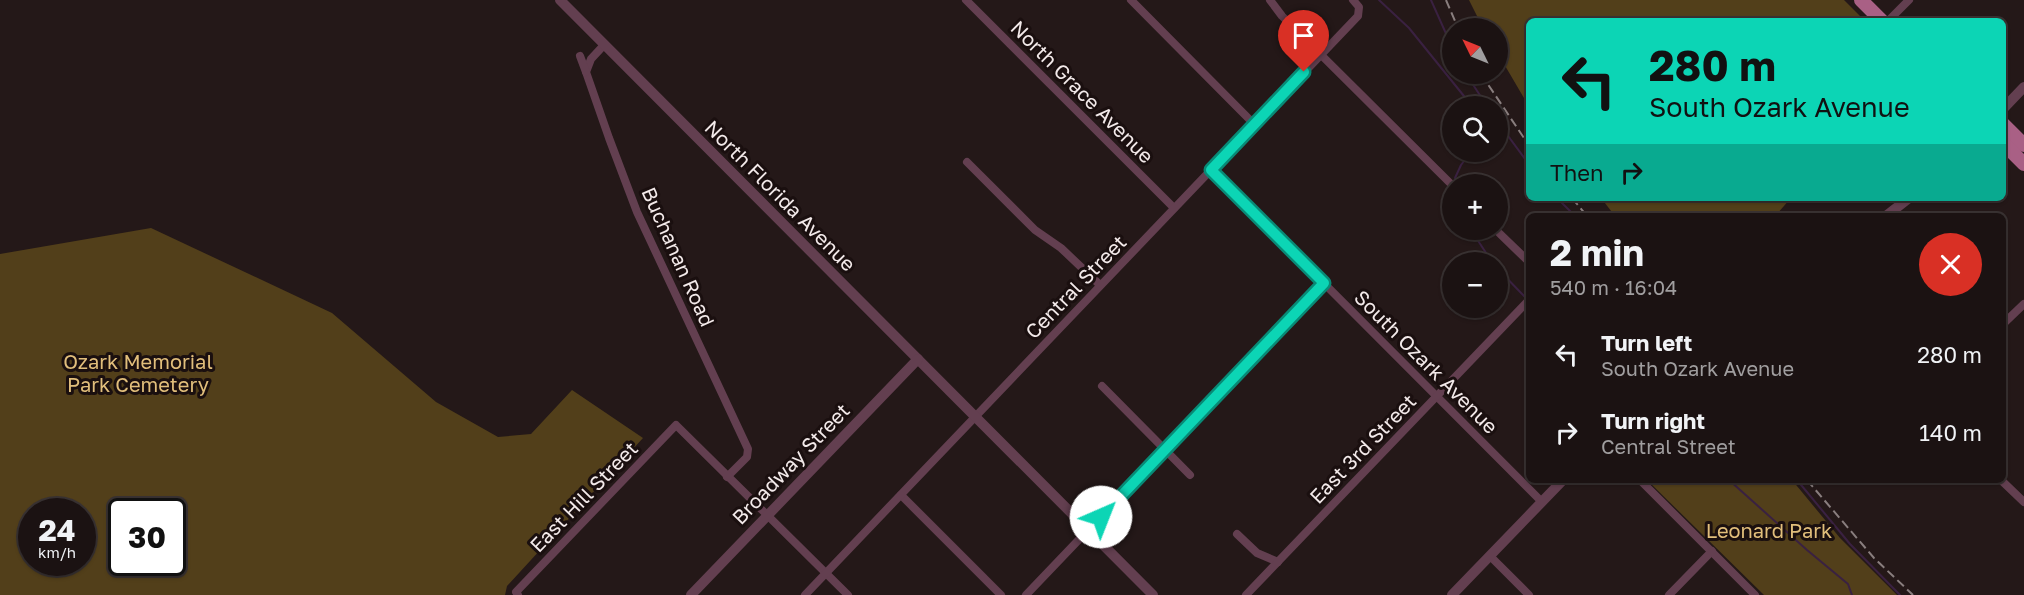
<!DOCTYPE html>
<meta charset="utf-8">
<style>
:root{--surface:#1b1212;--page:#241b1b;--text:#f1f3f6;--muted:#a09e9f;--line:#393232}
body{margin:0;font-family:"Golos Text",sans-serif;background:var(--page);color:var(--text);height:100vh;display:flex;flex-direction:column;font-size:22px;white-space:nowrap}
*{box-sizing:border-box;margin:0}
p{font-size:20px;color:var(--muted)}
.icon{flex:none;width:33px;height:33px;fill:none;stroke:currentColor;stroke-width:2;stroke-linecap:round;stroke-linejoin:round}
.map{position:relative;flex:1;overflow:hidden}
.drawer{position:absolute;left:1526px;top:213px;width:480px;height:270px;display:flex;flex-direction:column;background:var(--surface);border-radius:9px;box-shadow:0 2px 4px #0004,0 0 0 2px var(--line)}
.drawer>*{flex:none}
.banner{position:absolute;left:1526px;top:18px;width:480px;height:183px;border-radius:9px;box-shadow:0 2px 4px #0004,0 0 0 2px var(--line);background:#0cd5b5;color:#111;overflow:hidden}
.needle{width:39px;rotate:313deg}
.controls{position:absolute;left:1442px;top:18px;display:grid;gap:12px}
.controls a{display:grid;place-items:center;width:66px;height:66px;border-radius:50%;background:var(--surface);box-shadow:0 2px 4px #0004,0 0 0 2px var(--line);font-size:30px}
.speed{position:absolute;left:18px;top:498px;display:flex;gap:12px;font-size:30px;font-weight:700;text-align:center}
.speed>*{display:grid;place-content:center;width:78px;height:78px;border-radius:50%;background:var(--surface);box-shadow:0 2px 4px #0004,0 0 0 2px var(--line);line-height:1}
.speed small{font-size:15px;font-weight:400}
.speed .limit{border:3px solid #111;border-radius:9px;background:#fff;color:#111}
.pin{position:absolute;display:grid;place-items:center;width:51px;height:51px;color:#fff;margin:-62px -26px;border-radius:50% 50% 50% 0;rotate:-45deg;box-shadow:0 0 6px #0007}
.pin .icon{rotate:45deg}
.me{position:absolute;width:66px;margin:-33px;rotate:44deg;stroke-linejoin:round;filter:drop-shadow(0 0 4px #0008)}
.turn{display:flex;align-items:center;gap:21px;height:126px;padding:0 24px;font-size:27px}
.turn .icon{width:78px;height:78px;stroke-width:2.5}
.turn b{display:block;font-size:42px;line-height:51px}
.then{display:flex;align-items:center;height:57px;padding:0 24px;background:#0003;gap:12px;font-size:22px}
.round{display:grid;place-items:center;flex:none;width:63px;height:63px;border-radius:32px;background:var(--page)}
.summary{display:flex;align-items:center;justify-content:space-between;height:102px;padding:0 24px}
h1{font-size:36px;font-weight:700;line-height:45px}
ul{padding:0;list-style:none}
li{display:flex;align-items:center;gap:18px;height:78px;padding:0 24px}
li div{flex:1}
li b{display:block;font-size:22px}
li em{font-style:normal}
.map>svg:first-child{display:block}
.green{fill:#523f1a;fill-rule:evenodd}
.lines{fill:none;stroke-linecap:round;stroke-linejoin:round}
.stream{stroke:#3a2141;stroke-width:2}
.minor{stroke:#633f50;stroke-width:8}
.tertiary{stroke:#633f50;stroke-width:10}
.primary{stroke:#a96085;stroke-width:14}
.rail{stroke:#897e7e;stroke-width:2;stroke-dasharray:9 4.5;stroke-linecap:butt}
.route-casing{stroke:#088a76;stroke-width:15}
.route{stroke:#0cd5b5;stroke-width:10}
.labels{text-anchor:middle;stroke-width:6;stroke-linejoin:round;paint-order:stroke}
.street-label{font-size:20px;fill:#f3eaea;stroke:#1a0f0f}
.park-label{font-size:20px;fill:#e1be7b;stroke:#1a0f0f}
</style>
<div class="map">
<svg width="2024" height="595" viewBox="0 0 2024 595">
<rect width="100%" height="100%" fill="#241818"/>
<!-- green -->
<g class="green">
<polygon points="1469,0 1844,0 1865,21 1528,21 1528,105 1497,52 1497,28 1483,28"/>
<polygon points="1601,198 1791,198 1775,216 1615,216"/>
<path d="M 151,228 L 332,313 L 436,402 L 498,437 L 531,434 L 572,390 L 643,438 L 507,586 L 505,595 L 0,595 L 0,254 ZM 32,512 L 82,512 L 82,562 L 32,562 ZM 122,512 L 172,512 L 172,562 L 122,562 Z"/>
<polygon points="1647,480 1792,480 1840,538 1897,595 1764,595"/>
</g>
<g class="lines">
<!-- stream -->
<g class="stream">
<polyline points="1379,0 1409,28 1472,106"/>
<polyline points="1431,0 1452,47"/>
<polyline points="1466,74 1487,106"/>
<polyline points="1497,121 1528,163"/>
<polyline points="1455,178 1461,165 1471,152"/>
<polyline points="1451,198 1452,205"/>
<polyline points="1557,198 1575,216"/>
<polyline points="1471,230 1492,262"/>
<polyline points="1497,268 1524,296"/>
<polyline points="1729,480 1807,550 1848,584 1852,595"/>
<polyline points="1797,480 1850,544 1900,595"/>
</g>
<!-- minor -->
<g class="minor">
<polyline points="966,0 1174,208"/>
<polyline points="1131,0 1254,124"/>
<polyline points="1270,0 1282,16 1452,185"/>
<polyline points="1890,19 1909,0"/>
<polyline points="604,45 591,59 586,72 609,138 637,212 748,449 747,457 727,477"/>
<polyline points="580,56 586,72"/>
<polyline points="967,162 1035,230 1061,248 1100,285"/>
<polyline points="1211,170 1542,502"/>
<polyline points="1496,230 1528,261"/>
<polyline points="2002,325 2024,304"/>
<polyline points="1102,386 1190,475"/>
<polyline points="1640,480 1755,595"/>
<polyline points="2001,480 2024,502"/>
<polyline points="901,495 1001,595"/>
<polyline points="1237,534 1257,553 1278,562"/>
<polyline points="1490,556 1529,595"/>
<polyline points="518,595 516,592 676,425 848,595"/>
<polyline points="805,595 1358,16 1359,7 1353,0"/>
<polyline points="1026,595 1324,283"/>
<polyline points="1246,595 1528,301"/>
<polyline points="1669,595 1712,551"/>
</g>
<!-- tertiary -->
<g class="tertiary">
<polyline points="560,0 1153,595"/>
<polyline points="2002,110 2024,87"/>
<polyline points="1886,216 1909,198"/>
<polyline points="691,595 918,359"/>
<polyline points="1452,595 1563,480"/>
</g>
<!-- primary -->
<g class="primary">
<polyline points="1861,0 1882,21"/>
<polyline points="2002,123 2024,145"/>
<polyline points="2002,142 2024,164"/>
</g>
<!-- rail -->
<g class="rail">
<polyline points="1446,0 1458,28"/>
<polyline points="1481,74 1528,144"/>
<polyline points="1572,198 1587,216"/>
<polyline points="1807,480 1874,558 1913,595"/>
</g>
</g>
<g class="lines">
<defs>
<polyline id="route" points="1101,517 1324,283 1211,170 1304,72"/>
</defs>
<!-- route casing -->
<use href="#route" class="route-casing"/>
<!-- route -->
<use href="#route" class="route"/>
</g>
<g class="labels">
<!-- street labels -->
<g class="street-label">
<text transform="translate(1082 92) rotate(45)" y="7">North Grace Avenue</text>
<text transform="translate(780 196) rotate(45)" y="7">North Florida Avenue</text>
<text transform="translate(678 257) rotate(66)" y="7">Buchanan Road</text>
<text transform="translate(1076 287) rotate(-46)" y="7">Central Street</text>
<text transform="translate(1426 362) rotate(45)" y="7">South Ozark Avenue</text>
<text transform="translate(1363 449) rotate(-46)" y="7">East 3rd Street</text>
<text transform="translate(791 464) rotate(-46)" y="7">Broadway Street</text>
<text transform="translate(584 497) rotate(-46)" y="7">East Hill Street</text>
</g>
<!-- park labels -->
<g class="park-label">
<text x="138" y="369">Ozark Memorial<tspan x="138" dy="23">Park Cemetery</tspan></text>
<text x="1769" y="538">Leonard Park</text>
</g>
</g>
</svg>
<div class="controls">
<a><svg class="needle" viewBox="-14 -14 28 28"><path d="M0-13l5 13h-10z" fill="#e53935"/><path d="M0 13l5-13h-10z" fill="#a09e9f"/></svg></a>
<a><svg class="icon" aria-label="search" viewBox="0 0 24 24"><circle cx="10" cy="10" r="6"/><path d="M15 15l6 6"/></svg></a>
<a>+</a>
<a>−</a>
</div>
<div class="speed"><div>24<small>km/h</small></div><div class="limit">30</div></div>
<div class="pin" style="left:1304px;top:72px;background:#d93025"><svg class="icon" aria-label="arrive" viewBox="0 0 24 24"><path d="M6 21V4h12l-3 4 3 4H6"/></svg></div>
<svg class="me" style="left:1101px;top:517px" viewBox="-20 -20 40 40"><circle r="19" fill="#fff"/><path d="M0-13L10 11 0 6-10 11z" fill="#0cd5b5"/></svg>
<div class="banner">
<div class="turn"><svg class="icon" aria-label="left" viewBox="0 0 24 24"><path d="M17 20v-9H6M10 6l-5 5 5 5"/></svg><div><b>280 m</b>South Ozark Avenue</div></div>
<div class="then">Then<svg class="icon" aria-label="right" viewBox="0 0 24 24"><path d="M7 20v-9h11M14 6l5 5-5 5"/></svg></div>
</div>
<section class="drawer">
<div class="summary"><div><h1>2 min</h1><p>540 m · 16:04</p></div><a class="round" style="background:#d93025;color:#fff"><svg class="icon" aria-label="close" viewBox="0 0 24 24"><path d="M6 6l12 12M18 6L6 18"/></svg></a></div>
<ul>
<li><svg class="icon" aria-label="left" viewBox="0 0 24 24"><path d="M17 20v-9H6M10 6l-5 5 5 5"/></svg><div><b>Turn left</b><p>South Ozark Avenue</p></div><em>280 m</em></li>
<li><svg class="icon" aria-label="right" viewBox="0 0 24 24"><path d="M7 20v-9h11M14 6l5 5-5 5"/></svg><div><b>Turn right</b><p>Central Street</p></div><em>140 m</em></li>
</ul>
</section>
</div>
